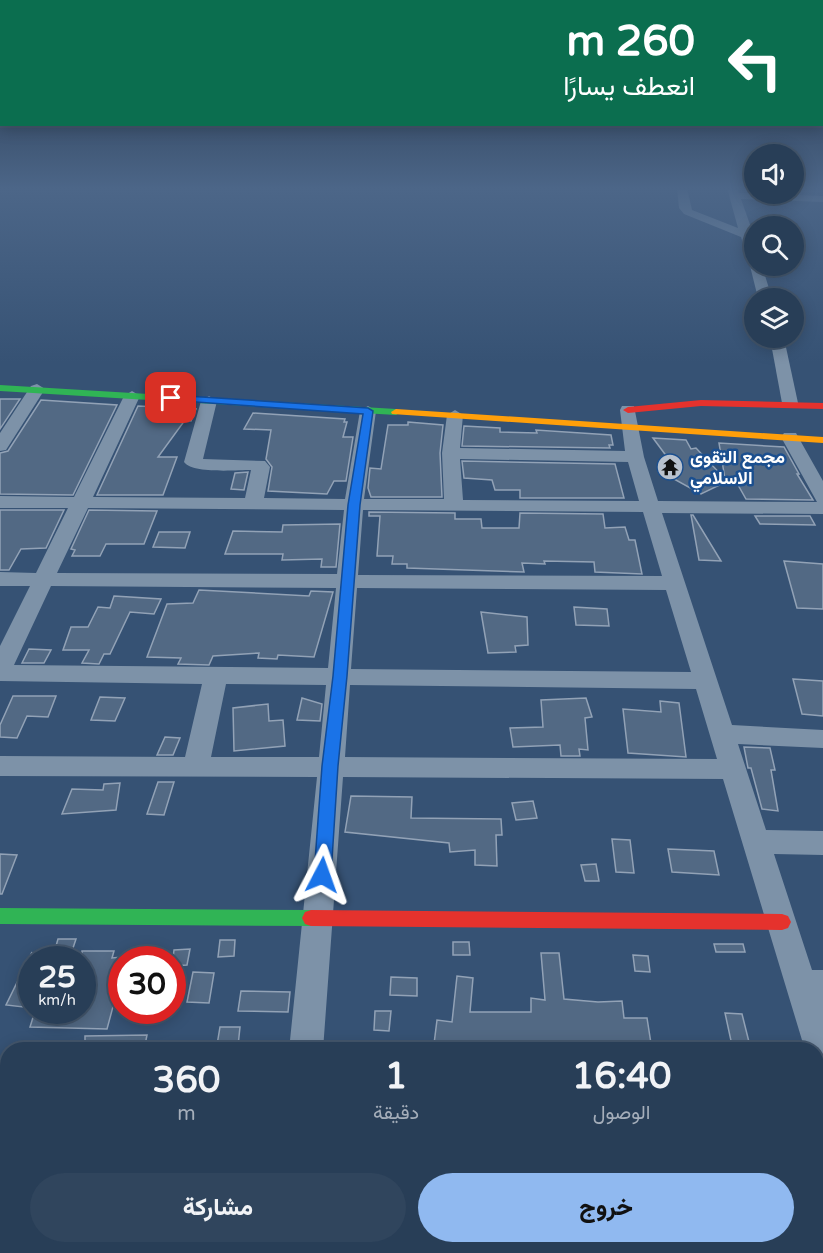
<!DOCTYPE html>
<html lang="ar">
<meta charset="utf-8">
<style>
:root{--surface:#283e57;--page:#30455d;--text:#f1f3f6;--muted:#a5aeba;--line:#44576d;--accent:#90b9f0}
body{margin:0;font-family:"Varela Round",Vazirmatn,sans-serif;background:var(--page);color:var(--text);direction:rtl;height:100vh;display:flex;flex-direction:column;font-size:22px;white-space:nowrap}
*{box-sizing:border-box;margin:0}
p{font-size:20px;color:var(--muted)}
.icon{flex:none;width:33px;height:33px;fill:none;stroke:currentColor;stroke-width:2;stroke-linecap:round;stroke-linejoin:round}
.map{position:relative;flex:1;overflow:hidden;direction:ltr}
.drawer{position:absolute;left:0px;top:1042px;width:824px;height:212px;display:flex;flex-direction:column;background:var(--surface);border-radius:24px 24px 0 0;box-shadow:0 3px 15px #0003,0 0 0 2px var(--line);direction:rtl}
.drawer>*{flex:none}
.guide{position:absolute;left:0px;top:0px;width:824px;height:126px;box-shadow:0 3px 15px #0003,0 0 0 2px var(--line);direction:rtl;background:#0b6e4f;color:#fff;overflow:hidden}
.controls{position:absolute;left:744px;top:144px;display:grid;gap:12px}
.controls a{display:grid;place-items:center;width:60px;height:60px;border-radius:50%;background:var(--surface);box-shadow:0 3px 15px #0003,0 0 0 2px var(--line);font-size:30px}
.speed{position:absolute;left:18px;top:946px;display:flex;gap:12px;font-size:30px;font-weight:700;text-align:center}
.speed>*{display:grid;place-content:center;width:78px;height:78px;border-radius:50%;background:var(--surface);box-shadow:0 3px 15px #0003,0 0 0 2px var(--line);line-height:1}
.speed small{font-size:15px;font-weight:400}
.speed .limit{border:9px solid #d22;background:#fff;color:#111}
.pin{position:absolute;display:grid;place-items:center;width:51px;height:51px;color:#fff;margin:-26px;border-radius:12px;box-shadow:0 3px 9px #0006}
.me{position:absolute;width:66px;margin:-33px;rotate:4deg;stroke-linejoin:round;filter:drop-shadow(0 0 4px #0008)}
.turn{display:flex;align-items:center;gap:21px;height:126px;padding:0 30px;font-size:27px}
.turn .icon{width:78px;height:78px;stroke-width:2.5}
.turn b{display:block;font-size:42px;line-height:51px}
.eta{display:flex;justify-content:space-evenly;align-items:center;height:102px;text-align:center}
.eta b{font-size:36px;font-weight:800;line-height:42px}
.primary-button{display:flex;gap:12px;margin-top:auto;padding:12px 30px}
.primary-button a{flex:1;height:69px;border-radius:36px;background:var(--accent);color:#111;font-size:24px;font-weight:800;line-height:69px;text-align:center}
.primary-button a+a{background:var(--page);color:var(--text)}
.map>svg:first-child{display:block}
.building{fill:#526984;stroke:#92a2b6;stroke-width:1.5}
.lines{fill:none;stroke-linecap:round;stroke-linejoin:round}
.street{fill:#7d92a8;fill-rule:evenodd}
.fast{fill:#30b455;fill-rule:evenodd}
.slow{fill:#ff9f0a;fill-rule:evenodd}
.jam{fill:#e5322d;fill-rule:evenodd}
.route{fill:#1a73e8;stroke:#114b97;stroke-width:1.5}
.labels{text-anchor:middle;stroke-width:5;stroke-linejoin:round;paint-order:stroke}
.poi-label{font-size:18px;font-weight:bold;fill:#fff;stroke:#1b4f8f;text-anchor:start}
</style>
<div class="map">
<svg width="823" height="1253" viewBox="0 0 823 1253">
<rect width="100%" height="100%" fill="#365274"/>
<!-- building -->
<g class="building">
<polygon points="0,399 20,399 0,429"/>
<polygon points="41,400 117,405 73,495 0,494 0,453 8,451"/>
<polygon points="138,406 196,409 191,421 185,420 158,457 177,457 163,495 97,495"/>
<polygon points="253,413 345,419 344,422 347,422 343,437 353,437 346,481 334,481 327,494 268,491 272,467 266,459 271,430 244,429"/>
<polygon points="408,422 443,425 440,453 442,497 371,497 368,488 370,468 381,469 388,425 408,425"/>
<polygon points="464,426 500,428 500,432 537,433 536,430 611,435 613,445 609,445 610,448 462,446"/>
<polygon points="653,438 686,440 691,449 696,448 725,479 719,443 784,447 799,474 797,474 813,500 746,499 734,478 701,494 665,474 676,469"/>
<polygon points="462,461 615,464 624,498 520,498 520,490 495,490 492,480 464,478"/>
<polygon points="248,472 244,490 231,489 235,473"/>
<polygon points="0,510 64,510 46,548 21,549 9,570 0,570"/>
<polygon points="89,510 157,511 144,544 106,544 100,556 72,556 75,550 71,549"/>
<polygon points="369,512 455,513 455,519 481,519 482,528 519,528 520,513 603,514 605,528 625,527 629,540 635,540 642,574 595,572 594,562 544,561 545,564 522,563 524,572 407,568 407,564 392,564 393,556 377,556 380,516 369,516"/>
<polygon points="691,515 693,515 721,561 699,560"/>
<polygon points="755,516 810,516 815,525 760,524"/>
<polygon points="340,524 336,567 321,567 322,559 282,560 283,554 225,554 233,531 282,532 283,525"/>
<polygon points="159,532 190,532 185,548 153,547"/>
<polygon points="784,561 823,564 823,609 797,608"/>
<polygon points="199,590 309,596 311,591 333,592 314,657 278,655 277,659 258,658 259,653 213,656 209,665 178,664 181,658 147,657 167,604 193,603"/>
<polygon points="114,596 161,599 154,614 130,612 110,654 104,654 99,664 82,663 89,650 63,650 71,627 88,627 98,607 110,608"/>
<polygon points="574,607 607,609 609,626 576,625"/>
<polygon points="481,612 527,617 528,645 515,646 516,652 488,653"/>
<polygon points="29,649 51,650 44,663 22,663"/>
<polygon points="793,679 823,681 823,716 802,714"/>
<polygon points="13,696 56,696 48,717 27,716 17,738 0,737 0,725"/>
<polygon points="100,697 125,698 115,721 91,720"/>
<polygon points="302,698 322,704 320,721 297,720"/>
<polygon points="586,698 592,717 585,718 588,750 579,749 580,756 561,756 560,745 513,747 510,728 543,727 541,700"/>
<polygon points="660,701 679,703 686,757 628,753 623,709 661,712"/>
<polygon points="268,704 269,721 283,720 285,746 234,751 233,708"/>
<polygon points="165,737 180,738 173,755 157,755"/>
<polygon points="744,747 770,748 775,770 771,770 778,811 762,809 751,768 748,768"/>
<polygon points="158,782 174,782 164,815 147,814"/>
<polygon points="120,783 116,810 62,814 72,789 103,790 104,784"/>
<polygon points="351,796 412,797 411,818 501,819 502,835 496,835 497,866 475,865 475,850 450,852 449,843 345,832"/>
<polygon points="533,801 537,818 516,820 512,803"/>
<polygon points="612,839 630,840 634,873 616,872"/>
<polygon points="668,849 714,851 719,875 672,872"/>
<polygon points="0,854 17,855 2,894 0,894"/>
<polygon points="596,864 599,881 585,881 581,865"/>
<polygon points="58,939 76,939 69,960 52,960"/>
<polygon points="220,940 235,940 234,956 218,957"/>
<polygon points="453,942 469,942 470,955 453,955"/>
<polygon points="714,944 743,944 745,952 716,952"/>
<polygon points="190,949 187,965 172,966 174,950"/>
<polygon points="82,951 114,951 112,958 122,957 122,988 118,988 107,1029 30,1027 35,1011 82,1011"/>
<polygon points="32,952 32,1008 6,1005"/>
<polygon points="541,953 559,953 564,999 598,1002 622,1001 624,1018 647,1018 652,1050 489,1050 489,1045 434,1044 437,1020 452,1022 457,976 473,978 470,1012 531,1012 531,998 545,1000"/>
<polygon points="633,955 648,956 650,972 635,971"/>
<polygon points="193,972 214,973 209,1003 187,1002"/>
<polygon points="391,977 417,978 417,996 390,995"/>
<polygon points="241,991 290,992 288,1012 238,1011"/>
<polygon points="375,1011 391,1011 389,1031 374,1030"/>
<polygon points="725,1013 742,1014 751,1050 733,1050"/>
<polygon points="220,1027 240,1027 238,1046 217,1045"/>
<polygon points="147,1035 144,1050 85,1050 85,1036"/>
</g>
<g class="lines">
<!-- street -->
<g class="street">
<polygon points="677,188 687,188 692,210 738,228 727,188 737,188 739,193 823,196 823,202 741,199 754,236 754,266 762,266 772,298 758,298 750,266 752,263 748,260 741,237 684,214 679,208"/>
<polygon points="770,338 784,338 798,403 796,407 790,408 782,403"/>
<polygon points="37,384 45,389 6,450 0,451 0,433 31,386"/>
<path d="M 132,391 L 140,396 L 93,497 L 245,498 L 251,470 C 236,470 193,474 184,462 L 201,401 L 209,396 L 217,401 L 203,459 L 265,461 L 270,467 L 264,498 L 345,499 L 360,411 L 368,406 L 376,411 L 364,499 L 444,499 L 442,453 L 447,415 L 455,410 L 463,415 L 460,448 L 625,451 L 620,410 L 622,406 L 634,406 L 644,457 L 658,501 L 817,502 L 781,437 L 784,433 L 796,433 L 823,481 L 823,514 L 662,513 L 732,725 L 823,730 L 823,748 L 738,744 L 766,830 L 823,831 L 823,855 L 774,854 L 812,970 L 823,970 L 823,1072 L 816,1069 L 816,1050 L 805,1050 L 723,779 L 343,777 L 323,1050 L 289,1050 L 317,777 L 0,776 L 0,756 L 185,757 L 202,684 L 0,681 L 0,646 L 30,586 L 0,586 L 0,572 L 36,573 L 68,508 L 0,508 L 0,496 L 74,497 L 124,396 ZM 460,459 L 628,462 L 639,501 L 463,500 ZM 88,508 L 344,510 L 337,574 L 57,573 ZM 363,510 L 643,512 L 662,576 L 358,575 ZM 51,586 L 336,588 L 328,668 L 14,665 ZM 357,588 L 666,590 L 691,672 L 351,669 ZM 226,684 L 326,685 L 319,757 L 211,757 ZM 350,685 L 696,689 L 717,759 L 345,757 Z"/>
<rect x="0" y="1114" width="8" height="36"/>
<rect x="816" y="1122" width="7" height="36"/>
<rect x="269" y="1246" width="40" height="7"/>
</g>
<!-- fast -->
<g class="fast">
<polygon points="0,385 396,409 401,412 396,415 0,391"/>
<polygon points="0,908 311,910 317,912 320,918 317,924 311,926 0,924"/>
</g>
<!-- slow -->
<polygon class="slow" points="396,409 823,437 823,443 392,414 391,412"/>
<!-- jam -->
<g class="jam">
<polygon points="701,400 823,403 823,409 701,406 628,413 623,410 628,407"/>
<polygon points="311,910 782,914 788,916 791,922 788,928 782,930 311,926 305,924 302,918 305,912"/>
</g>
</g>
<!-- sky -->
<linearGradient id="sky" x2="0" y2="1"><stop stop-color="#1e2d40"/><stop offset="0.52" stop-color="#4c6688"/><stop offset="1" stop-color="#4c6688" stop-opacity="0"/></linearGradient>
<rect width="823" height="363" fill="url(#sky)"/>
<!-- route -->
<polygon class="route" points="171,395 368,408 373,411 360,505 347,676 338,766 331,875 329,881 322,883 316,881 314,875 322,766 333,676 348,505 363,414 167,400 166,398"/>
<!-- icons -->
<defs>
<symbol id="temple-disc" viewBox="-11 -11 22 22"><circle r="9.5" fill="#b9c2ce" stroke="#1b4f8f"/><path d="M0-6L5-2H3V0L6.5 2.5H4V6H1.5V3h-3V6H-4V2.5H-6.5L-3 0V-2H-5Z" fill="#111"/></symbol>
</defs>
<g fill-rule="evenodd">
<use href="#temple-disc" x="655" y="452" width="30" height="30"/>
</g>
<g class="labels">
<!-- poi labels -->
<g class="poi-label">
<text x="690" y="463">مجمع التقوى<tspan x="690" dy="21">الاسلامي</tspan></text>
</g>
</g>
</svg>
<div class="controls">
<a><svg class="icon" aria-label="sound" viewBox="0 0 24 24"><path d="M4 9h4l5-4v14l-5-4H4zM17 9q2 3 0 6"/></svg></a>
<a><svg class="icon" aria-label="search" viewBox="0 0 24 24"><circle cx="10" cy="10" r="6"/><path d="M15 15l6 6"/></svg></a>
<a><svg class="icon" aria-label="layers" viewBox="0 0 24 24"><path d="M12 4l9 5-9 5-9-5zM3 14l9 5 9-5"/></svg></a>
</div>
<div class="speed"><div>25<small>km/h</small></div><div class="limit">30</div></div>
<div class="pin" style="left:171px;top:398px;background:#d93025"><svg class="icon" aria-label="arrive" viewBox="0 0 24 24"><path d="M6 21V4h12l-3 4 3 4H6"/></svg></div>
<svg class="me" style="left:322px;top:875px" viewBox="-20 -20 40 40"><path d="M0-17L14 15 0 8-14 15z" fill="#1a73e8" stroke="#fff" stroke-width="4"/></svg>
<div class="guide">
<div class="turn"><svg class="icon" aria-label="left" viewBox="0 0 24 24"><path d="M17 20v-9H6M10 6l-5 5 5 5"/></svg><div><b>260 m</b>انعطف يسارًا</div></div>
</div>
<section class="drawer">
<div class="eta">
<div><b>16:40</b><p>الوصول</p></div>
<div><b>1</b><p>دقيقة</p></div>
<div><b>360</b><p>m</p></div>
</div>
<div class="primary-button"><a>خروج</a><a>مشاركة</a></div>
</section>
</div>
